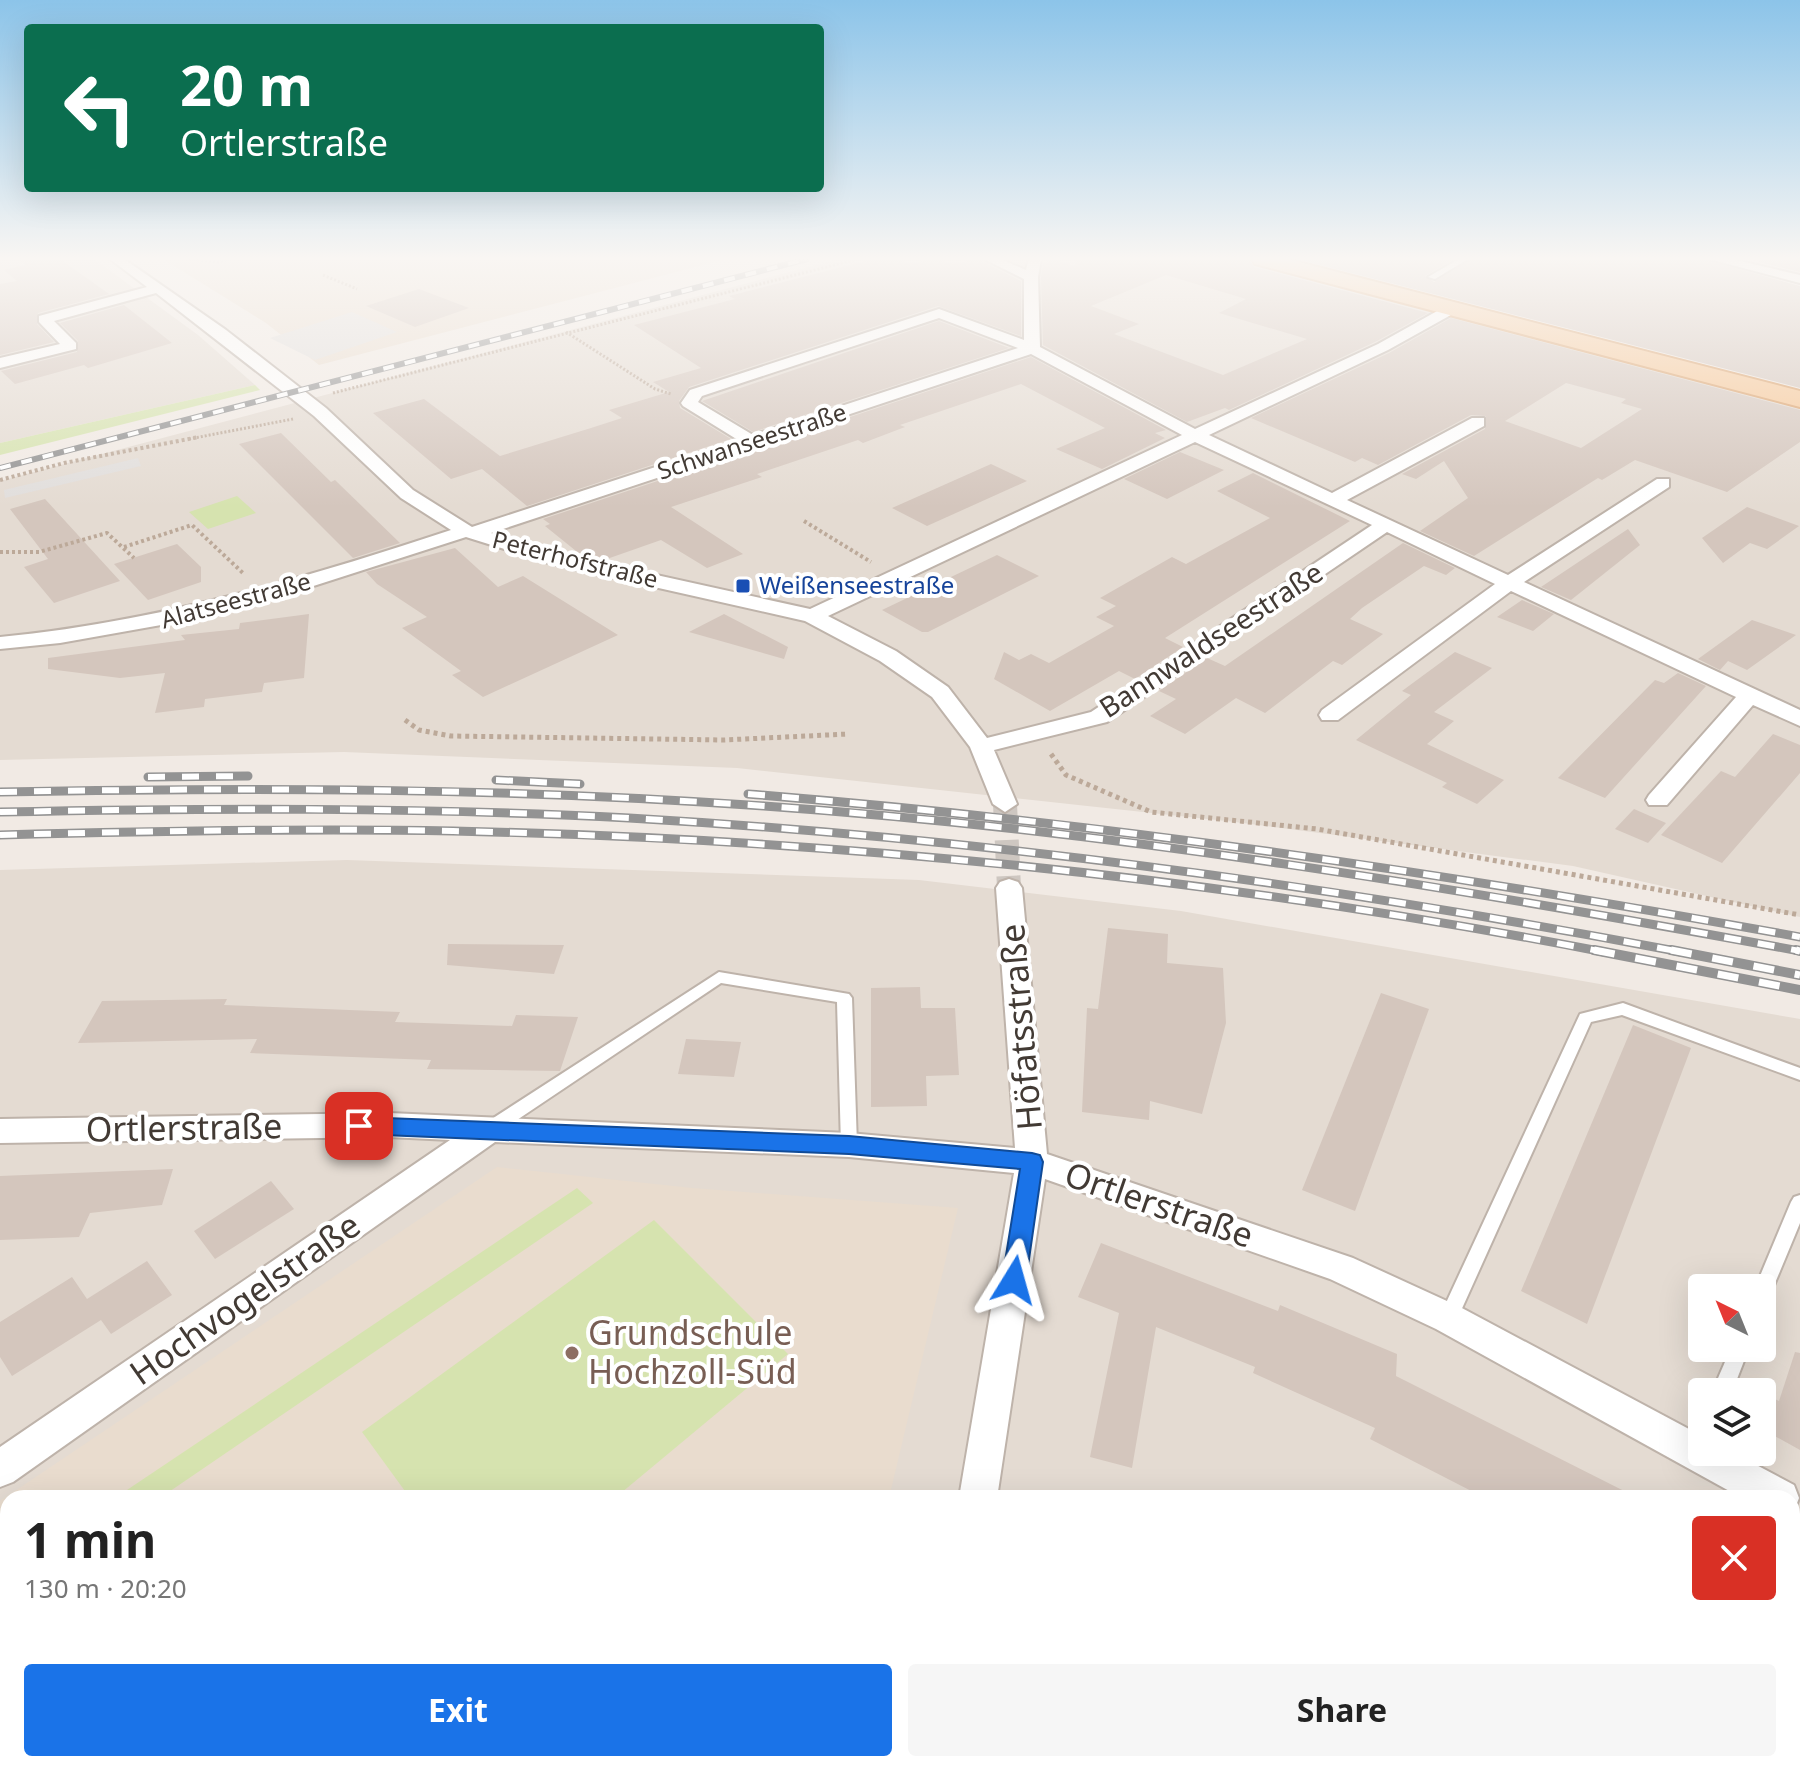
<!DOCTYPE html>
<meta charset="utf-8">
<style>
:root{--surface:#fff;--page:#f6f6f6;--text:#222;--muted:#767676;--accent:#1a73e8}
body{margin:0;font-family:"Noto Sans",sans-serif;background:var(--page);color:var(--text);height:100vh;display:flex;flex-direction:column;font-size:30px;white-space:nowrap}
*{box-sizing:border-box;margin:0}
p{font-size:26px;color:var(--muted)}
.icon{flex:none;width:44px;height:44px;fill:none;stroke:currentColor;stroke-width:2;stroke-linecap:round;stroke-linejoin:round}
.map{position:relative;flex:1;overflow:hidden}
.sheet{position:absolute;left:0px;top:1490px;width:1800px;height:282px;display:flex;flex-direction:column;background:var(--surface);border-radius:24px 24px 0 0;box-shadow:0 8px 32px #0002}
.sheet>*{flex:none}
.banner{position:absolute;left:24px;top:24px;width:800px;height:168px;border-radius:8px;box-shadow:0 8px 32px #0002;background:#0b6e4f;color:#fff;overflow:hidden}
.needle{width:52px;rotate:317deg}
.buttons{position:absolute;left:1688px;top:1274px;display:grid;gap:16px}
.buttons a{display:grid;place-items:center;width:88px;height:88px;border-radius:8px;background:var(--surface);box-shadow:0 8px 32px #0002;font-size:40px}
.pin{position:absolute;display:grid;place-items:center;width:68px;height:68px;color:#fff;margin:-34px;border-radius:16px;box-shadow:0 4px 12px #0006}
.me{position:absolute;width:88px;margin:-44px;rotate:8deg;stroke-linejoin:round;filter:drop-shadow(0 0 6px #0008)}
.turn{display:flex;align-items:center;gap:28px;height:168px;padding:0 24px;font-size:36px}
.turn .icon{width:104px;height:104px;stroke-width:2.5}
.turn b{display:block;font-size:56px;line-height:68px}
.round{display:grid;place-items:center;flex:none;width:84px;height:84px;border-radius:8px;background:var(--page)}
.head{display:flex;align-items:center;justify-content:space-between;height:136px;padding:0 24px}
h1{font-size:48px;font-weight:700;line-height:60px}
.primary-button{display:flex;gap:16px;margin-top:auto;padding:16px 24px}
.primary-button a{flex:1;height:92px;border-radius:8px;background:var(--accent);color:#fff;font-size:32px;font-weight:700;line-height:92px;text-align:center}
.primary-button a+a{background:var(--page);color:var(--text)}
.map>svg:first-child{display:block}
.residential{fill:#e4dbd2;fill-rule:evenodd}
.education{fill:#e9dcce}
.green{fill:#d6e3af}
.parking{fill:#e1dedc}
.building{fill:#d4c6bd;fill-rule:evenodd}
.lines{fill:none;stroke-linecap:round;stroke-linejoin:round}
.minor-tunnel{stroke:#cec7c1;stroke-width:24;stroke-dasharray:24 12;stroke-linecap:butt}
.service-casing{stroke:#beb3aa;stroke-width:4}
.minor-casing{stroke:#beb3aa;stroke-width:4}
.primary-casing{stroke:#dba068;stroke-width:4}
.path-far3{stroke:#bca999;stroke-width:3;stroke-dasharray:2 2;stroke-linecap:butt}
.path-far2{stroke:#bca999;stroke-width:4;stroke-dasharray:3 3;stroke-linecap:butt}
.path-far1{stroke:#bca999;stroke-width:5;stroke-dasharray:4 4;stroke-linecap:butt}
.path{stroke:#bca999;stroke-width:7;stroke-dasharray:6 6;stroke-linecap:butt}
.service{fill:#fff;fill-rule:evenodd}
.minor{fill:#fff;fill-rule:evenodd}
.primary{fill:#f7c796;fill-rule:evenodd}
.rail-far2-casing{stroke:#939393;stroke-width:6}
.rail-far1-casing{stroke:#939393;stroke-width:9}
.rail-casing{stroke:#939393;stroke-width:10}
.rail-far2{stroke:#fff;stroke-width:4;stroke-dasharray:11;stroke-linecap:butt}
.rail-far1{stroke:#fff;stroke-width:6;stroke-dasharray:17;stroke-linecap:butt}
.rail{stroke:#fff;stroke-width:7;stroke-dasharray:21;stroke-linecap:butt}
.route{fill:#1a73e8;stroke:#114b97;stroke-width:2}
.transit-dot{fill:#1a4fb4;stroke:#fff;stroke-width:3}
.education-dot{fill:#8d6e63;stroke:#fff;stroke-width:3}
.labels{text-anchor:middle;stroke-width:8;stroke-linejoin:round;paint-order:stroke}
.far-street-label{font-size:24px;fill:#423a34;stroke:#fff}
.far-transit-label{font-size:24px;fill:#164399;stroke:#fff;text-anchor:start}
.street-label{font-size:28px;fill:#423a34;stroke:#fff}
.near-street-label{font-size:34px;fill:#423a34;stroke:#fff}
.near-education-label{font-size:34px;fill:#785e54;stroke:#fff;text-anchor:start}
</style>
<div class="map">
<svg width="1800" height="1771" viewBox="0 0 1800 1771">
<rect width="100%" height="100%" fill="#f1eae4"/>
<!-- residential -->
<g class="residential">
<polygon points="0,259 94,259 198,335 255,385 0,443"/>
<polygon points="839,259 1237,259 1800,405 1800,917 1573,866 1235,822 737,768 344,752 0,760 0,481"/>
<path d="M 347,860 L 919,880 L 1181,911 L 1800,1019 L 1800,1771 L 0,1771 L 0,870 ZM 1702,1288 L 1762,1288 L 1762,1348 L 1702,1348 ZM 1702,1392 L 1762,1392 L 1762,1452 L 1702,1452 ZM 8,1498 L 1792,1498 L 1792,1764 L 8,1764 Z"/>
</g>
<!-- education -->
<g class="education">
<polygon points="163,259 726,259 319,365 266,323"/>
<polygon points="497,1167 692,1188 958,1208 889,1498 8,1498 8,1764 825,1764 824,1771 0,1771 0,1501"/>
</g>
<!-- green -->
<g class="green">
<polygon points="255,385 260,390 0,455 0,443"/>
<polygon points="237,496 256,513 208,529 189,512"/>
<polygon points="577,1188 593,1203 160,1498 115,1498"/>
<polygon points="654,1220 788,1354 615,1498 410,1498 362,1432"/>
<polygon points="175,1764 429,1764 421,1771 166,1771"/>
</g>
<!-- parking -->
<g class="parking">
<polygon points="352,312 397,332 315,360 270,338"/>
<polygon points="138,458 141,466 5,498 4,490"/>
</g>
<!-- building -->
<g class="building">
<polygon points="18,259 60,259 109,294 38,313 37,324 54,342 0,355 0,284 17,281 4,270 25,265"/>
<polygon points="873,259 897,259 910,264 932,259 954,264 977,259 1021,281 1021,336 938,306 689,387 679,401 680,408 731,439 527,506 482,469 451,479 373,413 424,399 500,456 591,428 622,418 609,410 669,392 653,382 701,368 634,325 735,299 729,296"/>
<path d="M 1052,259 L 1075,266 L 1076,259 L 1249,259 L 1254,267 L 1428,313 L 1377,341 L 1229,410 L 1225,408 L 1187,422 L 1043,345 L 1041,277 L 1043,263 ZM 1166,275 L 1246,299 L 1219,313 L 1307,339 L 1223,375 L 1114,334 L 1139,324 L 1091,306 Z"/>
<polygon points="1297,259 1454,259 1425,276 1434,282 1471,259 1706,260 1800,286 1800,388"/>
<polygon points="1764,259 1800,259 1800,272 1758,262"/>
<polygon points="419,289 469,308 415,327 366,306"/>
<polygon points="124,305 172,343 88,368 84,365 15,384 1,371 77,352 78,341 60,323"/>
<path d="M 1451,318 L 1800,410 L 1800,442 L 1727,492 L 1635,460 L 1602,480 L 1598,478 L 1474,556 L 1420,531 L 1468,498 L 1444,461 L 1416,479 L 1402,474 L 1485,429 L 1486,416 L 1471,415 L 1378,465 L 1362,458 L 1355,462 L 1251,418 L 1389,353 ZM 1566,383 L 1626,399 L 1621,403 L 1642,409 L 1581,448 L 1505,421 Z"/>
<polygon points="939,321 1009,348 753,432 702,401"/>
<polygon points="1031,357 1166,430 1155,433 1165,438 1102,469 1056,449 1105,428 1021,384 900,425 905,427 863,443 858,440 757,474 762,477 671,507 743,554 707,568 661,540 604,560 581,555 545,526 550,524 543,519"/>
<polygon points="281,433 331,482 335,480 400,543 353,558 239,444"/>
<polygon points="1180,452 1224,470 1167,499 1124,479"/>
<polygon points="991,464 1027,481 927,526 892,508"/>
<polygon points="1253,473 1350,521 1165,638 1183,647 1135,679 1119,671 1050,711 994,679 1004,652 1019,660 1031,654 1049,663 1114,626 1096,617 1116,606 1100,598 1172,557 1186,564 1270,518 1217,491"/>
<polygon points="45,499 120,581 54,603 24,567 48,559 10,509"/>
<polygon points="1747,507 1799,526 1767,549 1750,543 1723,563 1702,538"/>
<polygon points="1628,529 1640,545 1571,600 1541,587"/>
<polygon points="1403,543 1455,568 1446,575 1424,566 1362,608 1350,619 1383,634 1342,665 1333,661 1265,713 1236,698 1185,734 1150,716 1176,699 1159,691 1207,658 1225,666"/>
<polygon points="177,544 201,567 201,582 148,600 114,564"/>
<polygon points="455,548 498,587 523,576 618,635 483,697 452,675 461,671 402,628 427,617 377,584 366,572"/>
<polygon points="997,555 1039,576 928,632 922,632 882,610"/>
<polygon points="1522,600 1554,614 1533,631 1497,617"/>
<polygon points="309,614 304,678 264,683 262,692 205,699 204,707 155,713 165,673 120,678 48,669 48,658 185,640 181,635 239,629 240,623"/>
<polygon points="724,614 788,647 784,659 689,632"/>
<polygon points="1752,620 1796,635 1747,670 1728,661 1720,670 1698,659"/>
<polygon points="1455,652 1492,668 1434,712 1454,721 1427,744 1504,780 1477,804 1442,787 1447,783 1356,740 1411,695 1402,691"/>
<polygon points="1678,673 1706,686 1605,798 1558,778 1655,680 1664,683"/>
<polygon points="1773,734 1800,745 1800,773 1722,863 1661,835 1721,771 1735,777"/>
<polygon points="1634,809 1666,823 1648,843 1615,829"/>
<polygon points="1108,928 1168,934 1167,963 1223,968 1226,1023 1202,1114 1150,1101 1149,1120 1082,1112 1087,1008 1098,1009"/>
<polygon points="448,944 564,945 554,974 447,965"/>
<polygon points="920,987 921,1008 955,1008 959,1075 926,1076 927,1106 871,1107 871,988"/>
<polygon points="1381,993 1429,1009 1355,1211 1302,1190"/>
<polygon points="227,999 224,1005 400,1012 395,1022 512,1026 516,1015 578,1017 560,1071 427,1069 431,1060 250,1053 257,1039 78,1043 102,1001"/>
<polygon points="1633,1025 1691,1048 1587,1324 1521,1291"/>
<polygon points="686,1039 741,1042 734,1077 678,1074"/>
<polygon points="173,1169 162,1205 90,1213 79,1237 0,1240 0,1176"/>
<polygon points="271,1181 294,1209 215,1259 194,1231"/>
<polygon points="1101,1243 1278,1311 1280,1305 1397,1354 1396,1376 1638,1498 1485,1498 1370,1439 1375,1428 1253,1373 1255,1367 1156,1327 1132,1468 1090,1457 1119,1313 1078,1297"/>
<polygon points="147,1261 172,1295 111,1334 101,1320 12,1376 0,1357 0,1322 72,1277 87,1299"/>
<polygon points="1795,1352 1800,1353 1800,1450 1762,1429 1762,1393 1779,1401"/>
</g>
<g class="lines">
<!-- minor-tunnel -->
<polyline class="minor-tunnel" points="1005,804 1009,888"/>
<defs>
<g id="service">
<polygon points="1459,259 1468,259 1435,279 1428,277"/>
<polygon points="719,972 849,994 852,998 857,1145 855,1150 849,1152 843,1150 841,1145 837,1002 721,983 496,1134 490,1136 484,1134 482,1129 484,1124"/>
<polygon points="1623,1003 1800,1068 1800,1080 1622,1015 1591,1022 1455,1324 1448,1326 1441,1324 1439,1318 1580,1014"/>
<polygon points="1800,1195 1800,1223 1768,1300 1762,1302 1762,1288 1755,1288 1791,1202 1794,1197"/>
<polygon points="1731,1348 1749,1348 1732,1392 1712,1392"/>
<polygon points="669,1764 695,1764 698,1771 672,1771"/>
<polygon points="1139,1764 1174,1764 1177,1771 1142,1771"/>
</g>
<g id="minor">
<path d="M 110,259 L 124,259 L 226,330 L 326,408 L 413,490 L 472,527 L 738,440 L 683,406 L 681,403 L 690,390 L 939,309 L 1024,340 L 1024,279 L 984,259 L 1000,259 L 1026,270 L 1029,259 L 1041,259 L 1038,277 L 1040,347 L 1195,429 L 1378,344 L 1448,305 L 1458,305 L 1458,311 L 1388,350 L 1209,435 L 1332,493 L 1472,418 L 1484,418 L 1484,426 L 1347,500 L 1508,575 L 1657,479 L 1669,479 L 1669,487 L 1524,582 L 1800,710 L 1800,726 L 1753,705 L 1667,805 L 1649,805 L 1646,800 L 1649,795 L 1736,697 L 1511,591 L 1338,720 L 1322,720 L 1319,715 L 1322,710 L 1495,584 L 1387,532 L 1107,722 L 994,750 L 1017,804 L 1005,812 L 993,804 L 970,747 L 932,697 L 880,661 L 805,621 L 552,564 L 466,537 L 301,590 L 178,622 L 60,643 L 0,649 L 0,637 C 156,622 303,579 451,530 L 401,498 L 314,416 L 156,293 L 54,321 L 76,343 L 76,349 L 0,368 L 0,358 L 60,344 L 39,322 L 39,316 L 147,287 ZM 939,318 L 1018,348 L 753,435 L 698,402 L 702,396 ZM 1031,354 L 1182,435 L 810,609 L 557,553 L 491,533 ZM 1195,442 L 1372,525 L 1091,712 L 987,738 L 948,687 L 896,651 L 828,616 Z"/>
<polygon points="1709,259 1731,259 1800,275 1800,283"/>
<polygon points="1009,879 1018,882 1022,888 1047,1154 1353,1258 1460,1307 1702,1436 1702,1452 1732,1452 1794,1485 1799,1498 1794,1511 1792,1498 1742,1498 1436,1329 1330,1279 1045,1179 997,1498 959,1498 1014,1173 849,1157 495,1142 13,1482 0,1487 0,1447 450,1140 389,1137 0,1143 0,1119 389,1113 849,1133 1015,1148 996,888 1000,882"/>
<polygon points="1800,1546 1800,1648 1792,1651 1792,1550"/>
<polygon points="1792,1753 1797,1771 1753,1771 1753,1764 1792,1764"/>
<polygon points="888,1764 932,1764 929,1771 885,1771"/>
</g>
<polygon id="primary" points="1252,259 1287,259 1800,391 1800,407 1255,264"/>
</defs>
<!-- service casing -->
<use href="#service" class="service-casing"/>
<!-- minor casing -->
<use href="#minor" class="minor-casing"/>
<!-- primary casing -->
<use href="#primary" class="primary-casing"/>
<!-- path-far3 -->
<g class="path-far3">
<polyline points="189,259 218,262 229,259"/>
<polyline points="323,275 357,289"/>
<polyline points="566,332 655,389 671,394"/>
<polyline points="333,393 858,259"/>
<polyline points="189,439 293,419"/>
</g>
<!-- path-far2 -->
<g class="path-far2">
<polyline points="0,480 64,463 199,437"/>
<polyline points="804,521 871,562"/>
<polyline points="124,547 192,525 244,574"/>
<polyline points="0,552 39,552 107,533 134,558"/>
</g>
<!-- path-far1 -->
<g class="path-far1">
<polyline points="405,720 419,730 451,736 724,740 848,734"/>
<polyline points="1051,754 1066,775 1151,812 1317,829 1800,915"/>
</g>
<!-- path -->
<polyline class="path" points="1531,1764 1546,1771"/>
<!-- service -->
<use href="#service" class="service"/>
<!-- minor -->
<use href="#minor" class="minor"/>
<!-- primary -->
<use href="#primary" class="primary"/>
<defs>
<polyline id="rail-far2" points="0,468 807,259"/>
<g id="rail-far1">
<polyline points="148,777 248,776"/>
<polyline points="496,780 580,784"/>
<path d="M 0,792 C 255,787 510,788 764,806 C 1112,830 1457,888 1800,951"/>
<path d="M 748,794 C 1102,822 1451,874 1800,937"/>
<path d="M 0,812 C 210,808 419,807 629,818 C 982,838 1334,886 1681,952"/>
<path d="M 0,835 C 151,831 302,828 453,831 C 838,839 1227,879 1604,952"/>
</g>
<g id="rail">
<polyline points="1594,950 1800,990"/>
<polyline points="1671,950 1800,975"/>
<polyline points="1796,950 1800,951"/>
</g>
</defs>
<!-- rail-far2 casing -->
<use href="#rail-far2" class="rail-far2-casing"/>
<!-- rail-far1 casing -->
<use href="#rail-far1" class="rail-far1-casing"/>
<!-- rail casing -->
<use href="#rail" class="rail-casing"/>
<!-- rail-far2 -->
<use href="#rail-far2" class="rail-far2"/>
<!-- rail-far1 -->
<use href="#rail-far1" class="rail-far1"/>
<!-- rail -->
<use href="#rail" class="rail"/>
</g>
<!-- sky -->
<linearGradient id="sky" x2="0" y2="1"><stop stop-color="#8cc4e9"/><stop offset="0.51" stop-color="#f9f6f3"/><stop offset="1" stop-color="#f9f6f3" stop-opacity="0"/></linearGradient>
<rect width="1800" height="507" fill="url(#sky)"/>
<!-- route -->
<polygon class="route" points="359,1117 849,1136 1032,1153 1040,1155 1043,1162 1026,1280 1023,1287 1014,1290 1006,1287 1002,1280 1020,1169 849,1154 359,1134 348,1126"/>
<!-- markers -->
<rect class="transit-dot" x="735" y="578" width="16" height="16" rx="4"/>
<circle class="education-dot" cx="572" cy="1353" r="8"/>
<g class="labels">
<!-- far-street labels -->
<g class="far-street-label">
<text transform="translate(752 442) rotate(-18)" y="8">Schwanseestraße</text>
<text transform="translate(575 560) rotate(14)" y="8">Peterhofstraße</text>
<text transform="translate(236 601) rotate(-15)" y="8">Alatseestraße</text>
</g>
<!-- far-transit labels -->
<g class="far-transit-label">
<text x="759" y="594">Weißenseestraße</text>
</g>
<!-- street labels -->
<g class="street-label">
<text transform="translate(1211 640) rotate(-33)" y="10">Bannwaldseestraße</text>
</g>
<!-- near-street labels -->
<g class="near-street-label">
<text transform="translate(1021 1027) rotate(-95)" y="12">Höfatsstraße</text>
<text transform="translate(184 1128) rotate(-1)" y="12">Ortlerstraße</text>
<text transform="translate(1159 1205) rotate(19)" y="12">Ortlerstraße</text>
<text transform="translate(245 1299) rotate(-35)" y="12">Hochvogelstraße</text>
</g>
<!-- near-education labels -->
<g class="near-education-label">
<text x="588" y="1345">Grundschule<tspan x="588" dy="39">Hochzoll-Süd</tspan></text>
</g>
</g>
</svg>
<div class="buttons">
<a><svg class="needle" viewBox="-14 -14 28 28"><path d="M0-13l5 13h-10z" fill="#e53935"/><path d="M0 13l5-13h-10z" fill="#767676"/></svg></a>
<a><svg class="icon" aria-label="layers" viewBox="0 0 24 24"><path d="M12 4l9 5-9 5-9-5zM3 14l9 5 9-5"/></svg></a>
</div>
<div class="pin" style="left:359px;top:1126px;background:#d93025"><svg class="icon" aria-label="arrive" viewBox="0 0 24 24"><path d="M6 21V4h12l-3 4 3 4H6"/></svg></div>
<svg class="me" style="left:1014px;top:1280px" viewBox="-20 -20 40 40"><path d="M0-17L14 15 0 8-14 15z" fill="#1a73e8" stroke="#fff" stroke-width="4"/></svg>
<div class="banner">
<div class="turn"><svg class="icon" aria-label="left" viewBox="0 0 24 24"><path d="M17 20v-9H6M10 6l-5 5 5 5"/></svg><div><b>20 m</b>Ortlerstraße</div></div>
</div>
<section class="sheet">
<div class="head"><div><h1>1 min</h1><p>130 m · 20:20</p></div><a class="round" style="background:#d93025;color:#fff"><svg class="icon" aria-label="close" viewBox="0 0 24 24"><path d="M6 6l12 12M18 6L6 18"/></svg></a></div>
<div class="primary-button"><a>Exit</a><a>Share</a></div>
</section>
</div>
